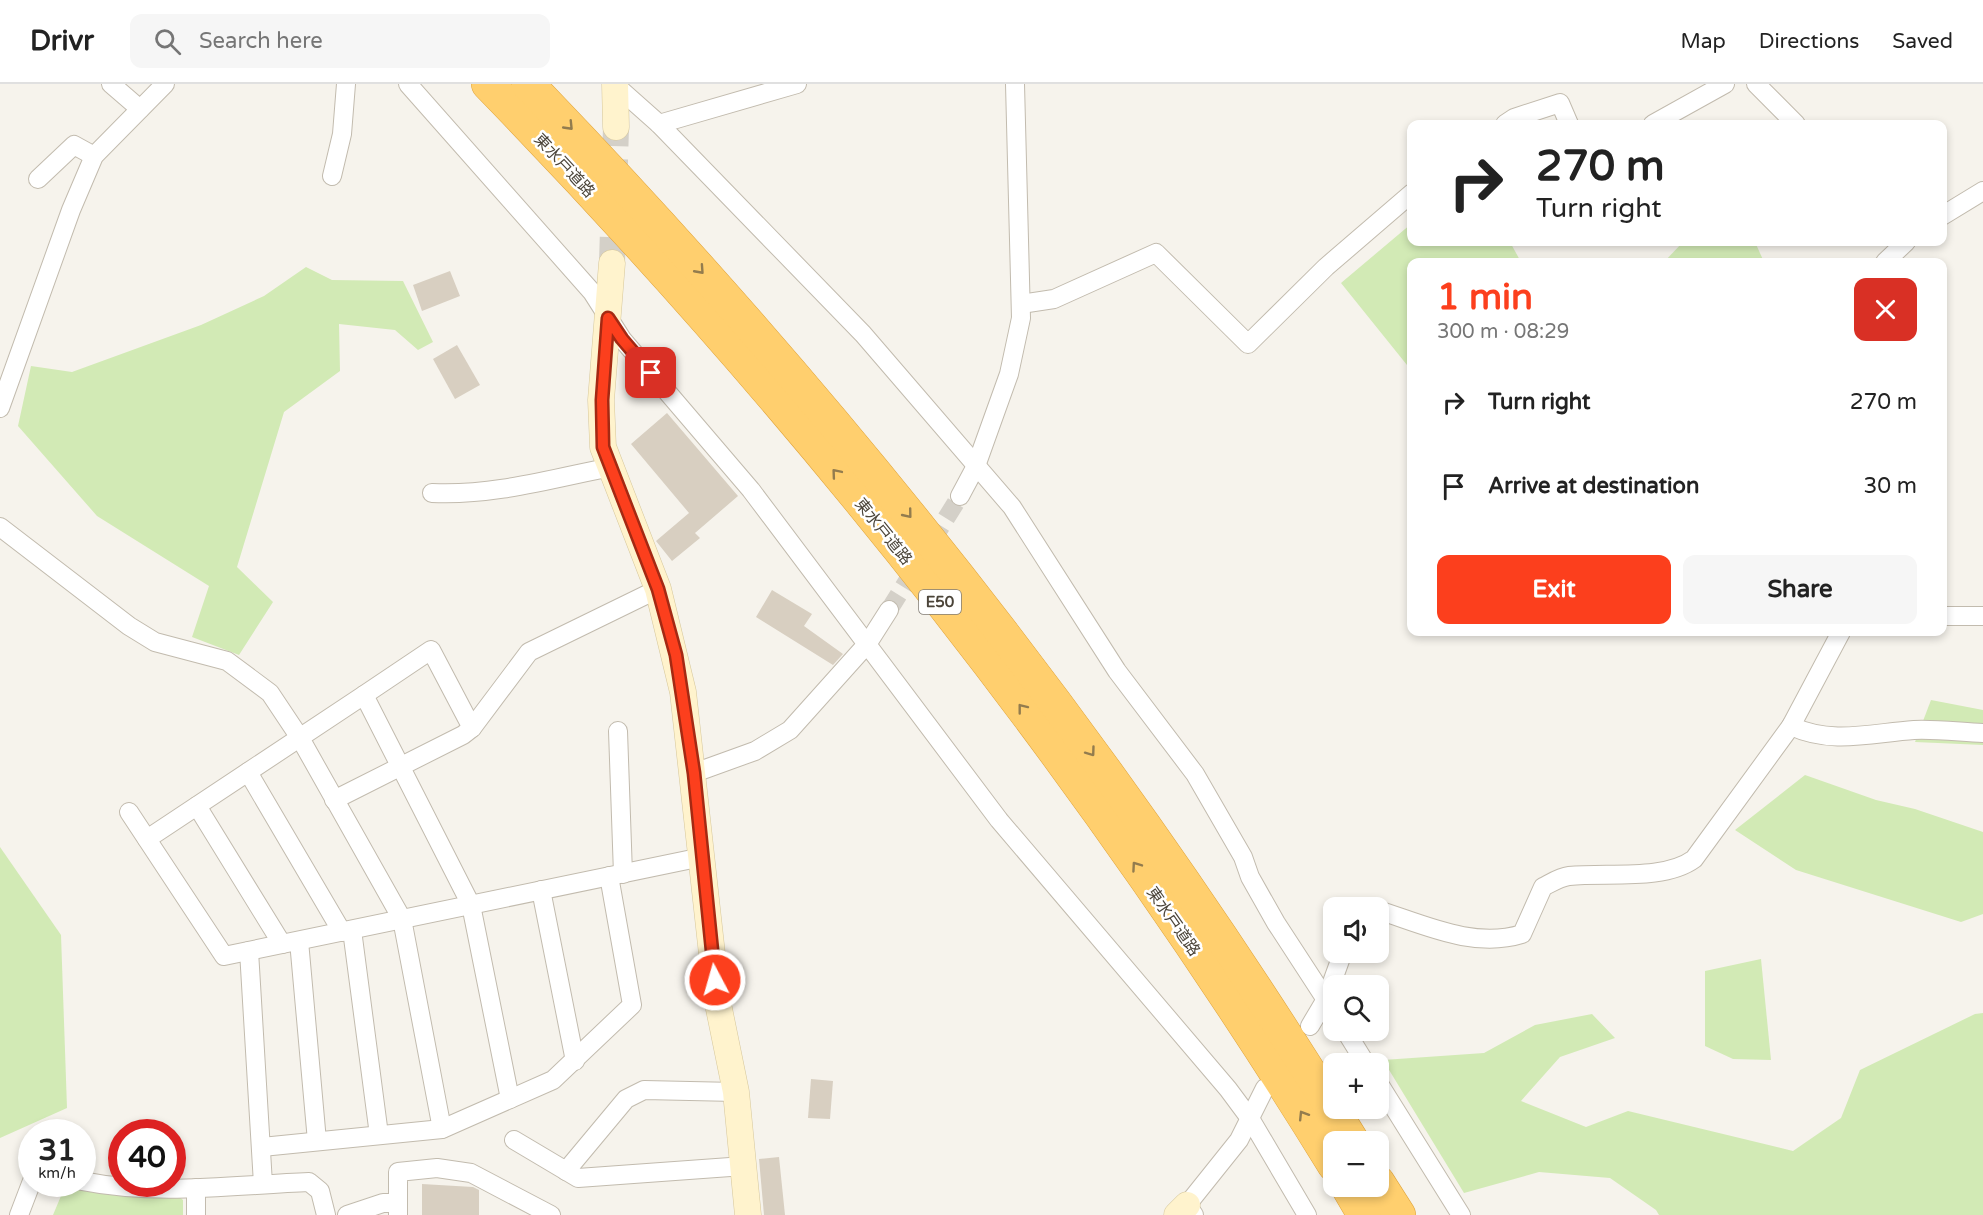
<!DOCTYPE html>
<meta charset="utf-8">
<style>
:root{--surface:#fff;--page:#f6f6f6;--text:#222;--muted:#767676;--line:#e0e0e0;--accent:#fc3f1d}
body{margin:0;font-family:"Varela Round","Noto Sans JP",sans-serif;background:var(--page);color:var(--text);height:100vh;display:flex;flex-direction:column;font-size:22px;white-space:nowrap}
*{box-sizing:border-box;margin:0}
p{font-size:20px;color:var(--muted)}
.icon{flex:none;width:33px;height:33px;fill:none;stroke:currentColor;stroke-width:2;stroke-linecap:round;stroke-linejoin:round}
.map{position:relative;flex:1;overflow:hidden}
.side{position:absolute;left:1407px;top:174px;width:540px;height:378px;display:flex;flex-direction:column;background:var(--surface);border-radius:12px;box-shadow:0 3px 9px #0003}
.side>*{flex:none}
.banner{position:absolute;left:1407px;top:36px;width:540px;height:126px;border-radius:12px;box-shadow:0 3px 9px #0003;background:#fff;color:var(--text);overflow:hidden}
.fabs{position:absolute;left:1323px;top:813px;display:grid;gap:12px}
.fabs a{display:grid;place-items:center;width:66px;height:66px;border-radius:12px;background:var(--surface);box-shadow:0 3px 9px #0003;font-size:30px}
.speed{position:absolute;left:18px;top:1035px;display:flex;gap:12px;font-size:30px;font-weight:700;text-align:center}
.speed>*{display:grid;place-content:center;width:78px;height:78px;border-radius:50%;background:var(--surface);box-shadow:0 3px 9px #0003;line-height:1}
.speed small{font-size:15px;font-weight:400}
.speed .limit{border:9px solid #d22;background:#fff;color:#111}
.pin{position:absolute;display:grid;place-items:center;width:51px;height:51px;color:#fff;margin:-26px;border-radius:12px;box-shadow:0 3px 9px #0006}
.me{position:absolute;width:66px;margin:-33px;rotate:354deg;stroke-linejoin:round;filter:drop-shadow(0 0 4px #0008)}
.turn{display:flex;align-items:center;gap:21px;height:126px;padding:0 30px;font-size:27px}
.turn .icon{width:78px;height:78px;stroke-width:2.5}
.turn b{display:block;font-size:42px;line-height:51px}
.round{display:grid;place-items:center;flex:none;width:63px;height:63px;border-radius:12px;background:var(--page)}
.overview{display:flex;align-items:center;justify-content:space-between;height:102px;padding:0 30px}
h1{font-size:36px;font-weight:700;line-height:45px;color:var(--accent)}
.action{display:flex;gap:12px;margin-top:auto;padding:12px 30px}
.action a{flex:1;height:69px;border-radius:12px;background:var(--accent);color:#fff;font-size:24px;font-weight:700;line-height:69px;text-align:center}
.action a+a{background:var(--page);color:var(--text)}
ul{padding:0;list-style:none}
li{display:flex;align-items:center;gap:18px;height:84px;padding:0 30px}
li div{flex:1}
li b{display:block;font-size:22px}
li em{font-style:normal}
header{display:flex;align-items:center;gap:36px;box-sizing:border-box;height:84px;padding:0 30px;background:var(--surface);border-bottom:2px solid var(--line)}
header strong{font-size:28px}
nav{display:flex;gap:33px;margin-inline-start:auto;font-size:21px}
.search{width:420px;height:54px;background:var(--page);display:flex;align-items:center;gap:15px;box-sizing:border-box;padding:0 21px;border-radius:12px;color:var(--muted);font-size:22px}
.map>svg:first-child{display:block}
.green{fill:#d2eab5}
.building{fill:#d8cfc1}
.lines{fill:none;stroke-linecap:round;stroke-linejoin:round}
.street-tunnel{stroke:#d4d0c8;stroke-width:18;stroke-dasharray:18 9;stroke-linecap:butt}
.secondary-tunnel{stroke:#d4d0c8;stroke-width:26;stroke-dasharray:26 13;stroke-linecap:butt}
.street-casing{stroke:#c2bbae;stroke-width:20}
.secondary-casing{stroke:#d6c79b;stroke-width:27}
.highway-casing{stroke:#e0a43c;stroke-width:34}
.street{stroke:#fff;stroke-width:18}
.secondary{stroke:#fff3cd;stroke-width:26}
.highway{stroke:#ffcf6e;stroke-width:33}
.oneway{stroke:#937c4e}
.route-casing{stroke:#a42913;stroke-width:15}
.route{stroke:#fc3f1d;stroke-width:10}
.labels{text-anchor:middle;stroke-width:5;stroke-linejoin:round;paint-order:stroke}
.shield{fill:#fff;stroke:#817c74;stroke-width:1.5}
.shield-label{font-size:15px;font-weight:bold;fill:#4b4439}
.street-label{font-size:16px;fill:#4b4439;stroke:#fff}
</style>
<header>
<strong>Drivr</strong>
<div class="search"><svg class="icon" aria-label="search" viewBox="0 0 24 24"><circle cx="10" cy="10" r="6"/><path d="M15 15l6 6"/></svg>Search here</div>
<nav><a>Map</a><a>Directions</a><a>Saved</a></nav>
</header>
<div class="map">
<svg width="1983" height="1131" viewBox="0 0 1983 1131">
<rect width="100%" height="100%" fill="#f6f3ec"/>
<!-- green -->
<g class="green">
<polygon points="1411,140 1412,158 1510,158 1521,178 1412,178 1411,286 1341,199"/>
<polygon points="1683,158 1755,158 1764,178 1664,178"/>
<polygon points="306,183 332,196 403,197 433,258 418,266 395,246 339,240 340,287 284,328 237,483 273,518 239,571 192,553 209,502 97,432 18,342 31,282 72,288 201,241 264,212"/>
<polygon points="1931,616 1983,626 1983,661 1915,658"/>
<polygon points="1805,691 1876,716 1915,725 1983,748 1983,830 1961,838 1796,786 1735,746"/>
<polygon points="0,763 61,851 67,1024 0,1054"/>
<polygon points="1761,875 1771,976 1733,975 1705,962 1705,887"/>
<polygon points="1983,929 1983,1131 1659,1131 1656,1126 1610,1094 1539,1088 1464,1109 1383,976 1484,969 1535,941 1592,930 1615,954 1560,973 1521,1017 1586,1043 1628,1027 1793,1067 1841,1034 1860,986 1975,930"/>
<polygon points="66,1100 118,1110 175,1109 183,1116 183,1131 53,1131"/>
</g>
<!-- building -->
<g class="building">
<polygon points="450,187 460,212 422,227 413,201"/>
<polygon points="457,261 480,301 455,315 433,275"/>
<polygon points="667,329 738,412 695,449 700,454 672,477 656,457 689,429 631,360"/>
<polygon points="772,506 812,530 804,542 843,570 833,581 756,533"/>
<polygon points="811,995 833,997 830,1035 808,1034"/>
<polygon points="779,1073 785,1131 764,1131 759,1075"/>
<polygon points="422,1100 473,1103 479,1106 479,1131 422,1131"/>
</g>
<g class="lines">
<!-- street-tunnel -->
<polyline class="street-tunnel" points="889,526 960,412"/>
<!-- secondary-tunnel -->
<polyline class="secondary-tunnel" points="612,179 616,43"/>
<defs>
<g id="street">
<polyline points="111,0 140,25"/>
<polyline points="408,0 592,208 622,255 751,406 999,736 1228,1005 1251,1036 1307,1131"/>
<polyline points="614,0 659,40 863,250 1012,423 1117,587 1195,690 1243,773 1250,793 1276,839 1334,928"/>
<polyline points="1756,0 1796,40"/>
<polyline points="659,40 797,0"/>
<polyline points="1505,40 1514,34 1560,19 1569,40"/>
<polyline points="1653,40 1725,0"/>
<polyline points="332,92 342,50 346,0"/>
<polyline points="38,95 74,61 94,72"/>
<polyline points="1942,132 1983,107"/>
<polyline points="1885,178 1906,158"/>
<polyline points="1021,220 1054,215 1156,169 1248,260 1326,183 1412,109"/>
<polyline points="0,324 71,126 94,72 165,0"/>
<path d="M 432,409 C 492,412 551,395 611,383"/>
<polyline points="960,412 976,382 1009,290 1021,234 1015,0"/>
<polyline points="0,443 129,542 155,558 227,577 270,609 300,654 402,835 442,1045"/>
<polyline points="1942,532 1983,532"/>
<polyline points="364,611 431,566 472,644"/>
<path d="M 1791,642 C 1832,661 1871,649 1914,646 C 1936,645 1960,648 1983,649"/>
<polyline points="618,647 623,790"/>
<polyline points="248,688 342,848"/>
<polyline points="694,689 755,667 790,646 868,559 889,526"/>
<polyline points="334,716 463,651 472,644 529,568 658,505"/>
<polyline points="197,722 282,860"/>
<polyline points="129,728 224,872 702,773"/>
<polyline points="147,755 364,611 471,821 510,1015"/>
<polyline points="541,806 575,977"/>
<path d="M 1378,826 C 1425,841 1474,865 1522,850 L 1543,803 C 1551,799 1560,793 1569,792 C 1607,788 1664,797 1694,775 L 1791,642 L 1841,548"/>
<polyline points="352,846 379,1051"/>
<polyline points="299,857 317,1057"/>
<polyline points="249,867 263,1100"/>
<polyline points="1310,942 1326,915 1343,868"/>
<polyline points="1345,946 1366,980"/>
<polyline points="1378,998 1461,1131"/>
<polyline points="514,1056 578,1094 744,1082"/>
<polyline points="262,1063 442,1045 553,996 632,921 609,792"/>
<polyline points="566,1087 626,1015 644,1006 736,1008"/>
<path d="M 82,1097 C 157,1112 234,1101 309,1098 L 320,1107 L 326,1131"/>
<polyline points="196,1104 196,1131"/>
<polyline points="19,1131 32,1097"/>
<polyline points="347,1131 383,1119 398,1119"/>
<polyline points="398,1131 398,1088 437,1084 471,1089 551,1131"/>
<polyline points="1194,1131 1187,1121 1239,1056 1265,1004"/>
</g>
<g id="secondary">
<polyline points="615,0 616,43"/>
<polyline points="612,179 601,316 603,363 658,505 683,608 717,915 736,1008 748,1131"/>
<polyline points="1177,1131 1187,1121"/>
</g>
<g id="highway">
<path d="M 488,0 C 807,328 1093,691 1334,1081"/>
<path d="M 528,0 C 839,322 1119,676 1353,1058"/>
<polyline points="1378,1098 1399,1131"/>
<polyline points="1347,1102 1364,1131"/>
</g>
</defs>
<!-- street casing -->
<use href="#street" class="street-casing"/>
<!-- secondary casing -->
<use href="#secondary" class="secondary-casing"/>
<!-- highway casing -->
<use href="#highway" class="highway-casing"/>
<!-- street -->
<use href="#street" class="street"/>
<!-- secondary -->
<use href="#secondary" class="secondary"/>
<!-- highway -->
<use href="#highway" class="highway"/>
</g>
<!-- one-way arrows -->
<defs><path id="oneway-chevron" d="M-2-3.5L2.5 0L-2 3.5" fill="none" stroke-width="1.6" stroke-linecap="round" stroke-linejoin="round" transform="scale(1.5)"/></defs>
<g class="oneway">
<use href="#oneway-chevron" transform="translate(569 42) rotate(46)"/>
<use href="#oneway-chevron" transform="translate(700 186) rotate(48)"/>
<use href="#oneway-chevron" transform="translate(836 389) rotate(-130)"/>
<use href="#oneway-chevron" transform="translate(908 430) rotate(51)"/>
<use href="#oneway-chevron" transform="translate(1022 624) rotate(-128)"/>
<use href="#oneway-chevron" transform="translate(1091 668) rotate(54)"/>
<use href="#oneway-chevron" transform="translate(1136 782) rotate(-125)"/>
<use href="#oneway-chevron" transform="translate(1303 1031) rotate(-122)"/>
</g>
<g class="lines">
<defs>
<polyline id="route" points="651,289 622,255 608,234 602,316 603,363 658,505 676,571 694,689 715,896"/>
</defs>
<!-- route casing -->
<use href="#route" class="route-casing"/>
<!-- route -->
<use href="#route" class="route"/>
</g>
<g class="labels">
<!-- shield labels -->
<rect class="shield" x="919" y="506" width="42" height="24" rx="4.5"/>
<g class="shield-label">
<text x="940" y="523">E50</text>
</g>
<!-- street labels -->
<g class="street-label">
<text transform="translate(565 81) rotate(47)" y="6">東水戸道路</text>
<text transform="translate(884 447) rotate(51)" y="6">東水戸道路</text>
<text transform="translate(1174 837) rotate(55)" y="6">東水戸道路</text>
</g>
</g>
</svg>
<div class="fabs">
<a><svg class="icon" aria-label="sound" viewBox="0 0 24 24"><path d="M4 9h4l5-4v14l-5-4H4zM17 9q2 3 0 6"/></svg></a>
<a><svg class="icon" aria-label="search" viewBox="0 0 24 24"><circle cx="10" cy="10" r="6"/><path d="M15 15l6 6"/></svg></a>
<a>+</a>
<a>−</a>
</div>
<div class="speed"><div>31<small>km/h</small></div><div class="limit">40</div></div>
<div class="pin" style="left:651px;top:289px;background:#d93025"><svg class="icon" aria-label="arrive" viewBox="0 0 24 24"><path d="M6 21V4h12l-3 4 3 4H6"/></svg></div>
<svg class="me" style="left:715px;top:896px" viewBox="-20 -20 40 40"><circle r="17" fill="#fc3f1d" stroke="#fff" stroke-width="3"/><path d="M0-11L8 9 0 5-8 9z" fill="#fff"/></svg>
<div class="banner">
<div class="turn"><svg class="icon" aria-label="right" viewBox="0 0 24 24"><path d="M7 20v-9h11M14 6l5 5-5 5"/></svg><div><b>270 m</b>Turn right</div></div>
</div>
<section class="side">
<div class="overview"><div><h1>1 min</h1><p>300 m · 08:29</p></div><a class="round" style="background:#d93025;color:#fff"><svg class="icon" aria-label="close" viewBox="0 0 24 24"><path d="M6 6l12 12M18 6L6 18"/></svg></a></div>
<ul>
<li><svg class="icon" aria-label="right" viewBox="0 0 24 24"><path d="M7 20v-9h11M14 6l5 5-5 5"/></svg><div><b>Turn right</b></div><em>270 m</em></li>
<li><svg class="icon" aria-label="arrive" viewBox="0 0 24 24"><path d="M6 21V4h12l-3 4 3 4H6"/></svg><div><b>Arrive at destination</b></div><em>30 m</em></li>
</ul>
<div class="action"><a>Exit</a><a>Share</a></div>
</section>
</div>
